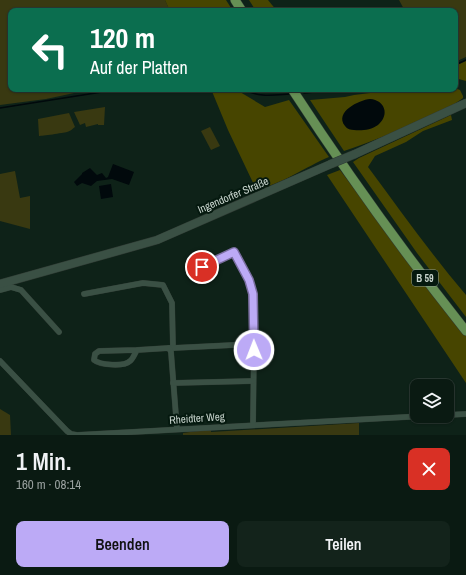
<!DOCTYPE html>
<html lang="de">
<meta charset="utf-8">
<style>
:root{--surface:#0a1a12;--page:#13231b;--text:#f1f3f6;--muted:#99a19f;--line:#2a3832;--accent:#bcaaf6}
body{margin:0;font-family:"Archivo Narrow",sans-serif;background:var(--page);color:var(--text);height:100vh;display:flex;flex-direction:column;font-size:15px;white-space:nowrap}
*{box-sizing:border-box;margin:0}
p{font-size:13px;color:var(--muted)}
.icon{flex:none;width:22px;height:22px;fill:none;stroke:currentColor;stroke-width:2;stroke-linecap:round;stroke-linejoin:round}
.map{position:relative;height:435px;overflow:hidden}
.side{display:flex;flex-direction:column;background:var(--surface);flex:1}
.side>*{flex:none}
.hud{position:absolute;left:8px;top:8px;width:450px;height:84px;border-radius:8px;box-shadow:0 1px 3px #0004,0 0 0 1px var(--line);background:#0b6e4f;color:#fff;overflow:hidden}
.buttons{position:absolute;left:410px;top:379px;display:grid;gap:8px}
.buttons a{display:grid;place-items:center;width:44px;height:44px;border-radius:8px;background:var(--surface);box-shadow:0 1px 3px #0004,0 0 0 1px var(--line);font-size:20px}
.pin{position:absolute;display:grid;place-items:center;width:34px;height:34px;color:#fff;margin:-17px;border:2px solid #fff;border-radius:50%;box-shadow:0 1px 4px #0007}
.me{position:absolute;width:44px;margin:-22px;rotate:359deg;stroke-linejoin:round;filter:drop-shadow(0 0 3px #0008)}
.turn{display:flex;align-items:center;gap:14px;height:84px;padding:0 16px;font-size:18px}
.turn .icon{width:52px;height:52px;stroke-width:2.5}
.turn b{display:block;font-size:28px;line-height:34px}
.round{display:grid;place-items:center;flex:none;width:42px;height:42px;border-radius:8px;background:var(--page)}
.overview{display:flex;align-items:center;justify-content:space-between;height:68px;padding:0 16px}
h1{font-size:24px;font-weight:600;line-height:30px}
.button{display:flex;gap:8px;margin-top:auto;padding:8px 16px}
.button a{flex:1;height:46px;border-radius:8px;background:var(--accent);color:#111;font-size:16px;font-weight:600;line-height:46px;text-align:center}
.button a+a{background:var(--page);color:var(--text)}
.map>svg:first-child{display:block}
.green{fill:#393911}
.forest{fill:#474500}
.water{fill:#01090c}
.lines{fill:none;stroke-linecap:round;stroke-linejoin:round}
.stream{stroke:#01090c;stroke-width:1.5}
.street-casing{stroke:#303b34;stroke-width:6}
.secondary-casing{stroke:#303b34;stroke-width:9}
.primary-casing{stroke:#303b34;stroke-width:10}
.street{stroke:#3a5044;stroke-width:5.5}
.secondary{stroke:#3a5044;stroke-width:8}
.primary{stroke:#669055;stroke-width:9}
.secondary-bridge-casing{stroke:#303b34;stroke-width:9;stroke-linecap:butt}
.secondary-bridge{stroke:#3a5044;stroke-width:8}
.route-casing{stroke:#7a6ea0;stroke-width:10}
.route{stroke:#bcaaf6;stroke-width:7}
.labels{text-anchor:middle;stroke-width:4;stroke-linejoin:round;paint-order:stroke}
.shield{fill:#05190f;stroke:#8e9d95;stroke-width:1}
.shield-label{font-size:10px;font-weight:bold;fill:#c9d5ce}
.street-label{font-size:11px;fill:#c9d5ce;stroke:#05190f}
</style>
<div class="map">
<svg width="466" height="435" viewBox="0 0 466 435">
<rect width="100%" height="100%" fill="#0e2218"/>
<!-- green -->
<g class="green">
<polygon points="0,0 165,0 170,11 11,11 11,89 93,89 46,99 0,105"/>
<polygon points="399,0 466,0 466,57 455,62 455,11 405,11"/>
<polygon points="105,107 104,125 98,125 98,124 86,127 85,123 80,125 74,112"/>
<path d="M 69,113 L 75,127 C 72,129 71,131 67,132 C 63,133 42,136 39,136 L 38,119 Z"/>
<polygon points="210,127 220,146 211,150 201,131"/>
<polygon points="15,171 20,198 30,196 30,229 0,221 0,174"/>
<polygon points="0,409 10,415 11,435 0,435"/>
<polygon points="359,423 359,435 183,435 183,433 211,429 211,432"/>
</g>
<!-- forest -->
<g class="forest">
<polygon points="165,0 226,0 233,11 170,11"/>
<polygon points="249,0 268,0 277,11 256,11"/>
<polygon points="466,61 466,81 455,78 455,66"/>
<path d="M 455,88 L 460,90 L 463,96 L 463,98 C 453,106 442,110 430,116 C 403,129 373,141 344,151 L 310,100 L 345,97 L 354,95 L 402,89 L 437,89 L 441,92 L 447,93 L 449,89 Z"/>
<path d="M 211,89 L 235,89 L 265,107 L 289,100 L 329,157 C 307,166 279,186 256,189 L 228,130 Z"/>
<path d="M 451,115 L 452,120 L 423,131 L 406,142 L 375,156 L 368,167 C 400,210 431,254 466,295 L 466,317 L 417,253 L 353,162 L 359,158 Z"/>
<polygon points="340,170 429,289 466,336 466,383 327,175"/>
</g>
<!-- water -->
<g class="water">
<path d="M 370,99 C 385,100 390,115 378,125 C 371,130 361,131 354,130 C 351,130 347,129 345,126 C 334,112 359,100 370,99 Z"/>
<polygon points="113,164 134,172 129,185 112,179 97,181 91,186 82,183 77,186 74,182 82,174 82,173 90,168 97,175 102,173 106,178 108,177"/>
<polygon points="111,184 113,197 101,199 99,186"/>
</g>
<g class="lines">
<!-- stream -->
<g class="stream">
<polyline points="455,65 466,60"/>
<path d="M 244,89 C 258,98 274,95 289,94"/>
<polyline points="304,93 347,89"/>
<polyline points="0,108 121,89"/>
</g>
<defs>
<g id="street">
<polyline points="202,267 234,252 249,280 253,294 254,344 253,424"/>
<polyline points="0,290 11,287 21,290 59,332"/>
<polyline points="84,294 143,283 163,285 172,303 173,348 169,348"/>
<polyline points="173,348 254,344"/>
<path d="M 137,350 L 99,351 L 95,354 L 94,360 C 100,365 124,367 130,361 C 133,359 135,353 137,350 L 169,348 L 171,352 L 177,429"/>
<path d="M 0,361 L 67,431 L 71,434 L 77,435 C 193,429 309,422 425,416"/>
<polyline points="173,383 253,381"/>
<polyline points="447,415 466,414"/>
</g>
<g id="secondary">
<polyline points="355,154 466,103"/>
<polyline points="0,284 157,240 331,164"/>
</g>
<g id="primary">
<polyline points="235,0 242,11"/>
<path d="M 292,89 C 346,172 404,253 466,331"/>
</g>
</defs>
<!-- street casing -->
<use href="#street" class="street-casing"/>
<!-- secondary casing -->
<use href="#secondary" class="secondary-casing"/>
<!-- primary casing -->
<use href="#primary" class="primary-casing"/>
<!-- street -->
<use href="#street" class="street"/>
<!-- secondary -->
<use href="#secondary" class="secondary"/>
<!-- primary -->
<use href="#primary" class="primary"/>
<defs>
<polyline id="secondary-bridge" points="331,164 355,154"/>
</defs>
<!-- secondary-bridge casing -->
<use href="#secondary-bridge" class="secondary-bridge-casing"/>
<!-- secondary-bridge -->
<use href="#secondary-bridge" class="secondary-bridge"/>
</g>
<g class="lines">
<defs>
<polyline id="route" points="202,267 234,252 249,280 253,294 254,350"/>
</defs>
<!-- route casing -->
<use href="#route" class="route-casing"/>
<!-- route -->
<use href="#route" class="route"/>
</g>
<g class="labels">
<!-- shield labels -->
<rect class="shield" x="412" y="270" width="26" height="16" rx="3"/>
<g class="shield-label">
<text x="425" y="282">B 59</text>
</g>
<!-- street labels -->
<g class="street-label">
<text transform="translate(233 195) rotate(-23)" y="4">Ingendorfer Straße</text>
<text transform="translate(197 418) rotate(-4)" y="4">Rheidter Weg</text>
</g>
</g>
</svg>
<div class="buttons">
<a><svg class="icon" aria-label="layers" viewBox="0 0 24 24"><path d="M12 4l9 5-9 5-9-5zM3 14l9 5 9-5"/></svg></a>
</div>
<div class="pin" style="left:202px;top:267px;background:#d93025"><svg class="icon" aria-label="arrive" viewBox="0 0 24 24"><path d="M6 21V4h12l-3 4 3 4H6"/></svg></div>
<svg class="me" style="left:254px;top:350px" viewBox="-20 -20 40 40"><circle r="17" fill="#bcaaf6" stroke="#fff" stroke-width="3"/><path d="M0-11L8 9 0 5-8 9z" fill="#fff"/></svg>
<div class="hud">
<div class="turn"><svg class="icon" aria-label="left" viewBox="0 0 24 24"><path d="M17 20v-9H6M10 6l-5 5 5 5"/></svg><div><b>120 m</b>Auf der Platten</div></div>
</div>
</div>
<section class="side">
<div class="overview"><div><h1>1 Min.</h1><p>160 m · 08:14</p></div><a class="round" style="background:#d93025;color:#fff"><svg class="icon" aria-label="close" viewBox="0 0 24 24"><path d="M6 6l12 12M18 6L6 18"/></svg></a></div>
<div class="button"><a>Beenden</a><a>Teilen</a></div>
</section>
